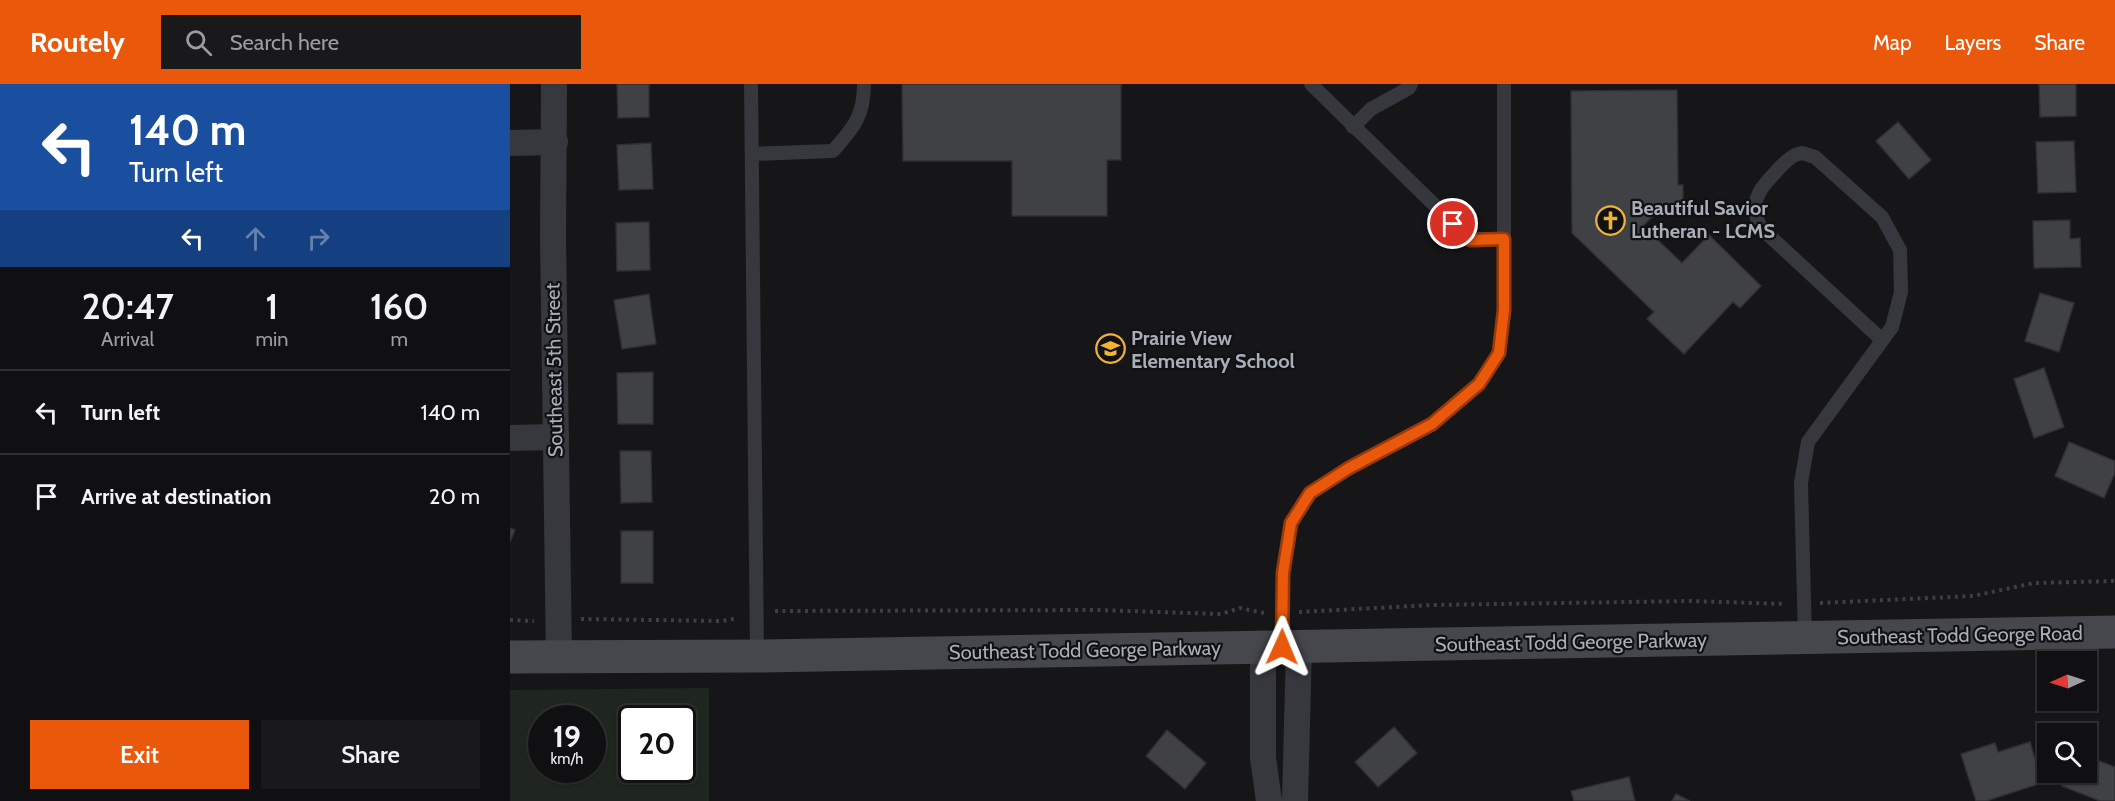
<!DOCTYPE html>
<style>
:root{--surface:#101012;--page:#19191b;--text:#f1f3f6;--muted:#9c9d9f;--line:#303032;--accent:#ea580c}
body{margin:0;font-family:Cabin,sans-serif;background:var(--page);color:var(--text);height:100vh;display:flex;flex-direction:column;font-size:22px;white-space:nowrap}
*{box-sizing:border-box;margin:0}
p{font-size:20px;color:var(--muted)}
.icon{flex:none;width:33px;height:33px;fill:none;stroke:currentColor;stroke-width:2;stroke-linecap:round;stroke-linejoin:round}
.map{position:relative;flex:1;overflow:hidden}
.side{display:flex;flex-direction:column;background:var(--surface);width:510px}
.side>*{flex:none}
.top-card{background:#1a4fa0;color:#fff;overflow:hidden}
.needle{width:39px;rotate:267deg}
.controls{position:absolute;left:1527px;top:567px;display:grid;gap:12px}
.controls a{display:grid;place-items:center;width:60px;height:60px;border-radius:0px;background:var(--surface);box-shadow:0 2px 4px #0004,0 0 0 2px var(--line);font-size:30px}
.speed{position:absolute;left:18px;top:621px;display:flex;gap:12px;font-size:30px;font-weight:700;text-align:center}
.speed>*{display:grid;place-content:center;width:78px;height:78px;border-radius:50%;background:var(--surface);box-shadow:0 2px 4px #0004,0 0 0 2px var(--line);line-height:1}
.speed small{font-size:15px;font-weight:400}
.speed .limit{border:3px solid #111;border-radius:9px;background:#fff;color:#111}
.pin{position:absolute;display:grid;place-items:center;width:51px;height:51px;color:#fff;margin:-26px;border:3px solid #fff;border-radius:50%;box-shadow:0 2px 6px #0007}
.me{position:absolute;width:66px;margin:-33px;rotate:1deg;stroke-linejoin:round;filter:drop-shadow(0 0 4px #0008)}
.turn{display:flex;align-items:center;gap:21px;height:126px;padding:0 30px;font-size:27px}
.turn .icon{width:78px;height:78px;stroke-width:2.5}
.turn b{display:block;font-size:42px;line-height:51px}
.lanes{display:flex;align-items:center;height:57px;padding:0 30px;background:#0003;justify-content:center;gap:30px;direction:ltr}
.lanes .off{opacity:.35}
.eta{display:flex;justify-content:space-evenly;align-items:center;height:102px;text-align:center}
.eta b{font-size:36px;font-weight:600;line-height:42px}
.cta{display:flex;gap:12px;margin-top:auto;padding:12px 30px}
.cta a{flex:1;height:69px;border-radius:0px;background:var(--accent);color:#fff;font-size:24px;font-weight:600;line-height:69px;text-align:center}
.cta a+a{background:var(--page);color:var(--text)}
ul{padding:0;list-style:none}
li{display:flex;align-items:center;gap:18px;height:84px;padding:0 30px;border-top:2px solid var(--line)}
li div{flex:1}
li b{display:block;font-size:22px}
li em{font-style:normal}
header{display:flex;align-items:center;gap:36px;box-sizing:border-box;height:84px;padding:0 30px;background:var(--accent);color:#fff}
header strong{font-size:28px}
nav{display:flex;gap:33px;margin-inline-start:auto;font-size:21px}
.search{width:420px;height:54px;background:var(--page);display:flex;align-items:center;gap:15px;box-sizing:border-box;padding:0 21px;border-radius:0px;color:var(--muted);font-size:22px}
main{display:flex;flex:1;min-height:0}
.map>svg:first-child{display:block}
.green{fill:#1e261f;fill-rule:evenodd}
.building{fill:#404145;stroke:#303034;stroke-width:1.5}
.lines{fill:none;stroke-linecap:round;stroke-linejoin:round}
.path{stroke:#3d3f44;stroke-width:4;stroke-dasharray:3 4.5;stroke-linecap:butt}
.lane{stroke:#37383d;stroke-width:14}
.street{stroke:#37383d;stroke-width:26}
.secondary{stroke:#45474d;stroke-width:33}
.route-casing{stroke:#983908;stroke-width:15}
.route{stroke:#ea580c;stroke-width:10}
.labels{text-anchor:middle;stroke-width:4.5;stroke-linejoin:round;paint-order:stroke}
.poi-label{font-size:20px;font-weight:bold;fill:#a8adb8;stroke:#111113;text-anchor:start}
.street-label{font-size:20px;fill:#a8adb8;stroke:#111113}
</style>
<header>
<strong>Routely</strong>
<div class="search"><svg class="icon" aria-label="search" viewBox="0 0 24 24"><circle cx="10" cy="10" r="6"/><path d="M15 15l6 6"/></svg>Search here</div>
<nav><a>Map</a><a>Layers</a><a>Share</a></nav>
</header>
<main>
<section class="side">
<div class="top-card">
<div class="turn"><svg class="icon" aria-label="left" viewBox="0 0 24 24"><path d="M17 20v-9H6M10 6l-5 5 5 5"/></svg><div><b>140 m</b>Turn left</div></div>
<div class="lanes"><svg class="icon" aria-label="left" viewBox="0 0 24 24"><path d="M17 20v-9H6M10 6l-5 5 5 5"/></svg><svg class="icon off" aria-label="ahead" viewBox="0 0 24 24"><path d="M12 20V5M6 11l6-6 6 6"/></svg><svg class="icon off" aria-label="right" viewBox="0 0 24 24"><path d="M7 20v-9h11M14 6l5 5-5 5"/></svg></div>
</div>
<div class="eta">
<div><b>20:47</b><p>Arrival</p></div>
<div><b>1</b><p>min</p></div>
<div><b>160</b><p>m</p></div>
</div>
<ul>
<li><svg class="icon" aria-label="left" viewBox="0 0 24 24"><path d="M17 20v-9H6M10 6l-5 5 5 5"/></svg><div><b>Turn left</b></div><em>140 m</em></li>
<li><svg class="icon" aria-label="arrive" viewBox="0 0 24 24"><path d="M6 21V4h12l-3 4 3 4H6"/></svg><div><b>Arrive at destination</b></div><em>20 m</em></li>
</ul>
<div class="cta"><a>Exit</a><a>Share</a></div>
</section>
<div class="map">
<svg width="1605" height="717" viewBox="0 0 1605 717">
<rect width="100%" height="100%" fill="#161618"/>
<!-- green -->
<path class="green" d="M 199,604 L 199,717 L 0,717 L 0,606 ZM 32,634 L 82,634 L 82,686 L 32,686 ZM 122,634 L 172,634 L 172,686 L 122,686 Z"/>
<!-- building -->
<g class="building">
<polygon points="107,0 139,0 139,33 108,34"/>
<polygon points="392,0 611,0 611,76 597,76 597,132 502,132 502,77 393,77"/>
<polygon points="1529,0 1566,0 1566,32 1530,33"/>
<polygon points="1167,6 1168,101 1173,101 1173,130 1144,131 1133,142 1172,179 1199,151 1251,202 1230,224 1223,218 1174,270 1137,235 1144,228 1062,149 1061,7"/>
<polygon points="1388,38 1421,76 1399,95 1366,57"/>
<polygon points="1564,57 1566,108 1528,109 1526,58"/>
<polygon points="141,59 143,105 109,106 107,61"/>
<polygon points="1560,136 1560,155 1570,154 1571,183 1524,184 1523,137"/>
<polygon points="139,138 140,186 107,187 106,139"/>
<polygon points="1530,209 1564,219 1549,268 1515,257"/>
<polygon points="139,210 146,260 112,265 104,216"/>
<polygon points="1534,284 1554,343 1524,354 1504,295"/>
<polygon points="143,288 143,340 108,340 107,289"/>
<polygon points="1559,358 1605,377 1605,389 1594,414 1545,392"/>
<polygon points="110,367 141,367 142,418 111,419"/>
<polygon points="0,444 5,446 0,458"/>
<rect x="111" y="447" width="32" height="52"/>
<polygon points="884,643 907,669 868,703 845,678"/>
<polygon points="657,646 696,679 675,705 636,672"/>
<polygon points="1520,658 1532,699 1476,717 1466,717 1451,670 1485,659 1488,668"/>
<polygon points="1576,672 1605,683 1605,717 1590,717 1552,702 1557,688 1576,688"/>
<polygon points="1119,693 1125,717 1064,717 1061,707"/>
<polygon points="1166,710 1180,717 1162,717"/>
</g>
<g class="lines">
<!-- path -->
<g class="path">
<polyline points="1310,519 1463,512 1524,499 1605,497"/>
<polyline points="265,527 586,526 711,530 730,524 754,529"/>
<polyline points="789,528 923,521 1181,517 1276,520"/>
<polyline points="71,535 212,537 228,534"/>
<polyline points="0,536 24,537"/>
</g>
<!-- lane -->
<g class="lane">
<polyline points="241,0 247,572"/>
<polyline points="801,0 960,156 994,155"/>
<polyline points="843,43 861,25 899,4 901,0"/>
<path d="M 242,70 L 323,67 C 344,43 354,32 354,0"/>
<path d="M 1295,554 L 1291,399 L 1298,358 L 1382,243 L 1391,208 L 1390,166 L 1372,133 L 1305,73 L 1292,69 L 1285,71 C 1276,76 1270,83 1264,90 C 1247,107 1239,121 1251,144 L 1372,256"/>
<polyline points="772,563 773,489 781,439 800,409 839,384 922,340 969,300 989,269 994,226 994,0"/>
</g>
<!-- street -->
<g class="street">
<polyline points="44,0 43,154 49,573"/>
<polyline points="0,59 45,58"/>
<polyline points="0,354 46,353"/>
<polyline points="753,563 753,674 759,717"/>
<polyline points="785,717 789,563"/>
</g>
<!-- secondary -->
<polyline class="secondary" points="0,573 247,572 1605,548"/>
</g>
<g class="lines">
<defs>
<polyline id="route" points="772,563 773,489 781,439 800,409 839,384 922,340 969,300 989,269 994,226 994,155 960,156 943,140"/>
</defs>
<!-- route casing -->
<use href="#route" class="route-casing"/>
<!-- route -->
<use href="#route" class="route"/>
</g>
<!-- icons -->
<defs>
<symbol id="church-ring" viewBox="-11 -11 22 22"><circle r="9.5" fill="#111113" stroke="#f2b134" stroke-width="1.5"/><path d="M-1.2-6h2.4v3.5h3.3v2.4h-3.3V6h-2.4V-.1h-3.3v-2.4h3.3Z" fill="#f2b134"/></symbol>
<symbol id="school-ring" viewBox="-11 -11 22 22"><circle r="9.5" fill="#111113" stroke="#f2b134" stroke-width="1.5"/><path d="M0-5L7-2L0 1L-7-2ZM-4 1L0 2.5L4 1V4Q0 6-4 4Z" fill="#f2b134"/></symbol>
</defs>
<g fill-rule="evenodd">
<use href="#church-ring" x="1084" y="120" width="33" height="33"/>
<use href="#school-ring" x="584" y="248" width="33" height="33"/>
</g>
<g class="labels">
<!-- poi labels -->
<g class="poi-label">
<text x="1121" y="131">Beautiful Savior<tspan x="1121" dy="23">Lutheran - LCMS</tspan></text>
<text x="621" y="261">Prairie View<tspan x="621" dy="23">Elementary School</tspan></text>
</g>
<!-- street labels -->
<g class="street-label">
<text transform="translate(44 286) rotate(-91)" y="7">Southeast 5th Street</text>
<text transform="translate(1450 551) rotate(-1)" y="7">Southeast Todd George Road</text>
<text transform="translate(1061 558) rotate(-1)" y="7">Southeast Todd George Parkway</text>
<text transform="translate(575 566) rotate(-1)" y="7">Southeast Todd George Parkway</text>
</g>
</g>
</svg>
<div class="controls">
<a><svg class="needle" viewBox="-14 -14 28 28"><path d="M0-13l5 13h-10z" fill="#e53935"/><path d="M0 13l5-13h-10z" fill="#9c9d9f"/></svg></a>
<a><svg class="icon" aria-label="search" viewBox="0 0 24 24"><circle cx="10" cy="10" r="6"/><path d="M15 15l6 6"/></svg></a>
</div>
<div class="speed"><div>19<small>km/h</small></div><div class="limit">20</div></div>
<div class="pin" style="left:943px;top:140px;background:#d93025"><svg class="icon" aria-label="arrive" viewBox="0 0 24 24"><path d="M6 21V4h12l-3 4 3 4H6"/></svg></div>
<svg class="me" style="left:772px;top:563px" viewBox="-20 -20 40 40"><path d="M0-17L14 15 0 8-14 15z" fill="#ea580c" stroke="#fff" stroke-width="4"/></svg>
</div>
</main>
